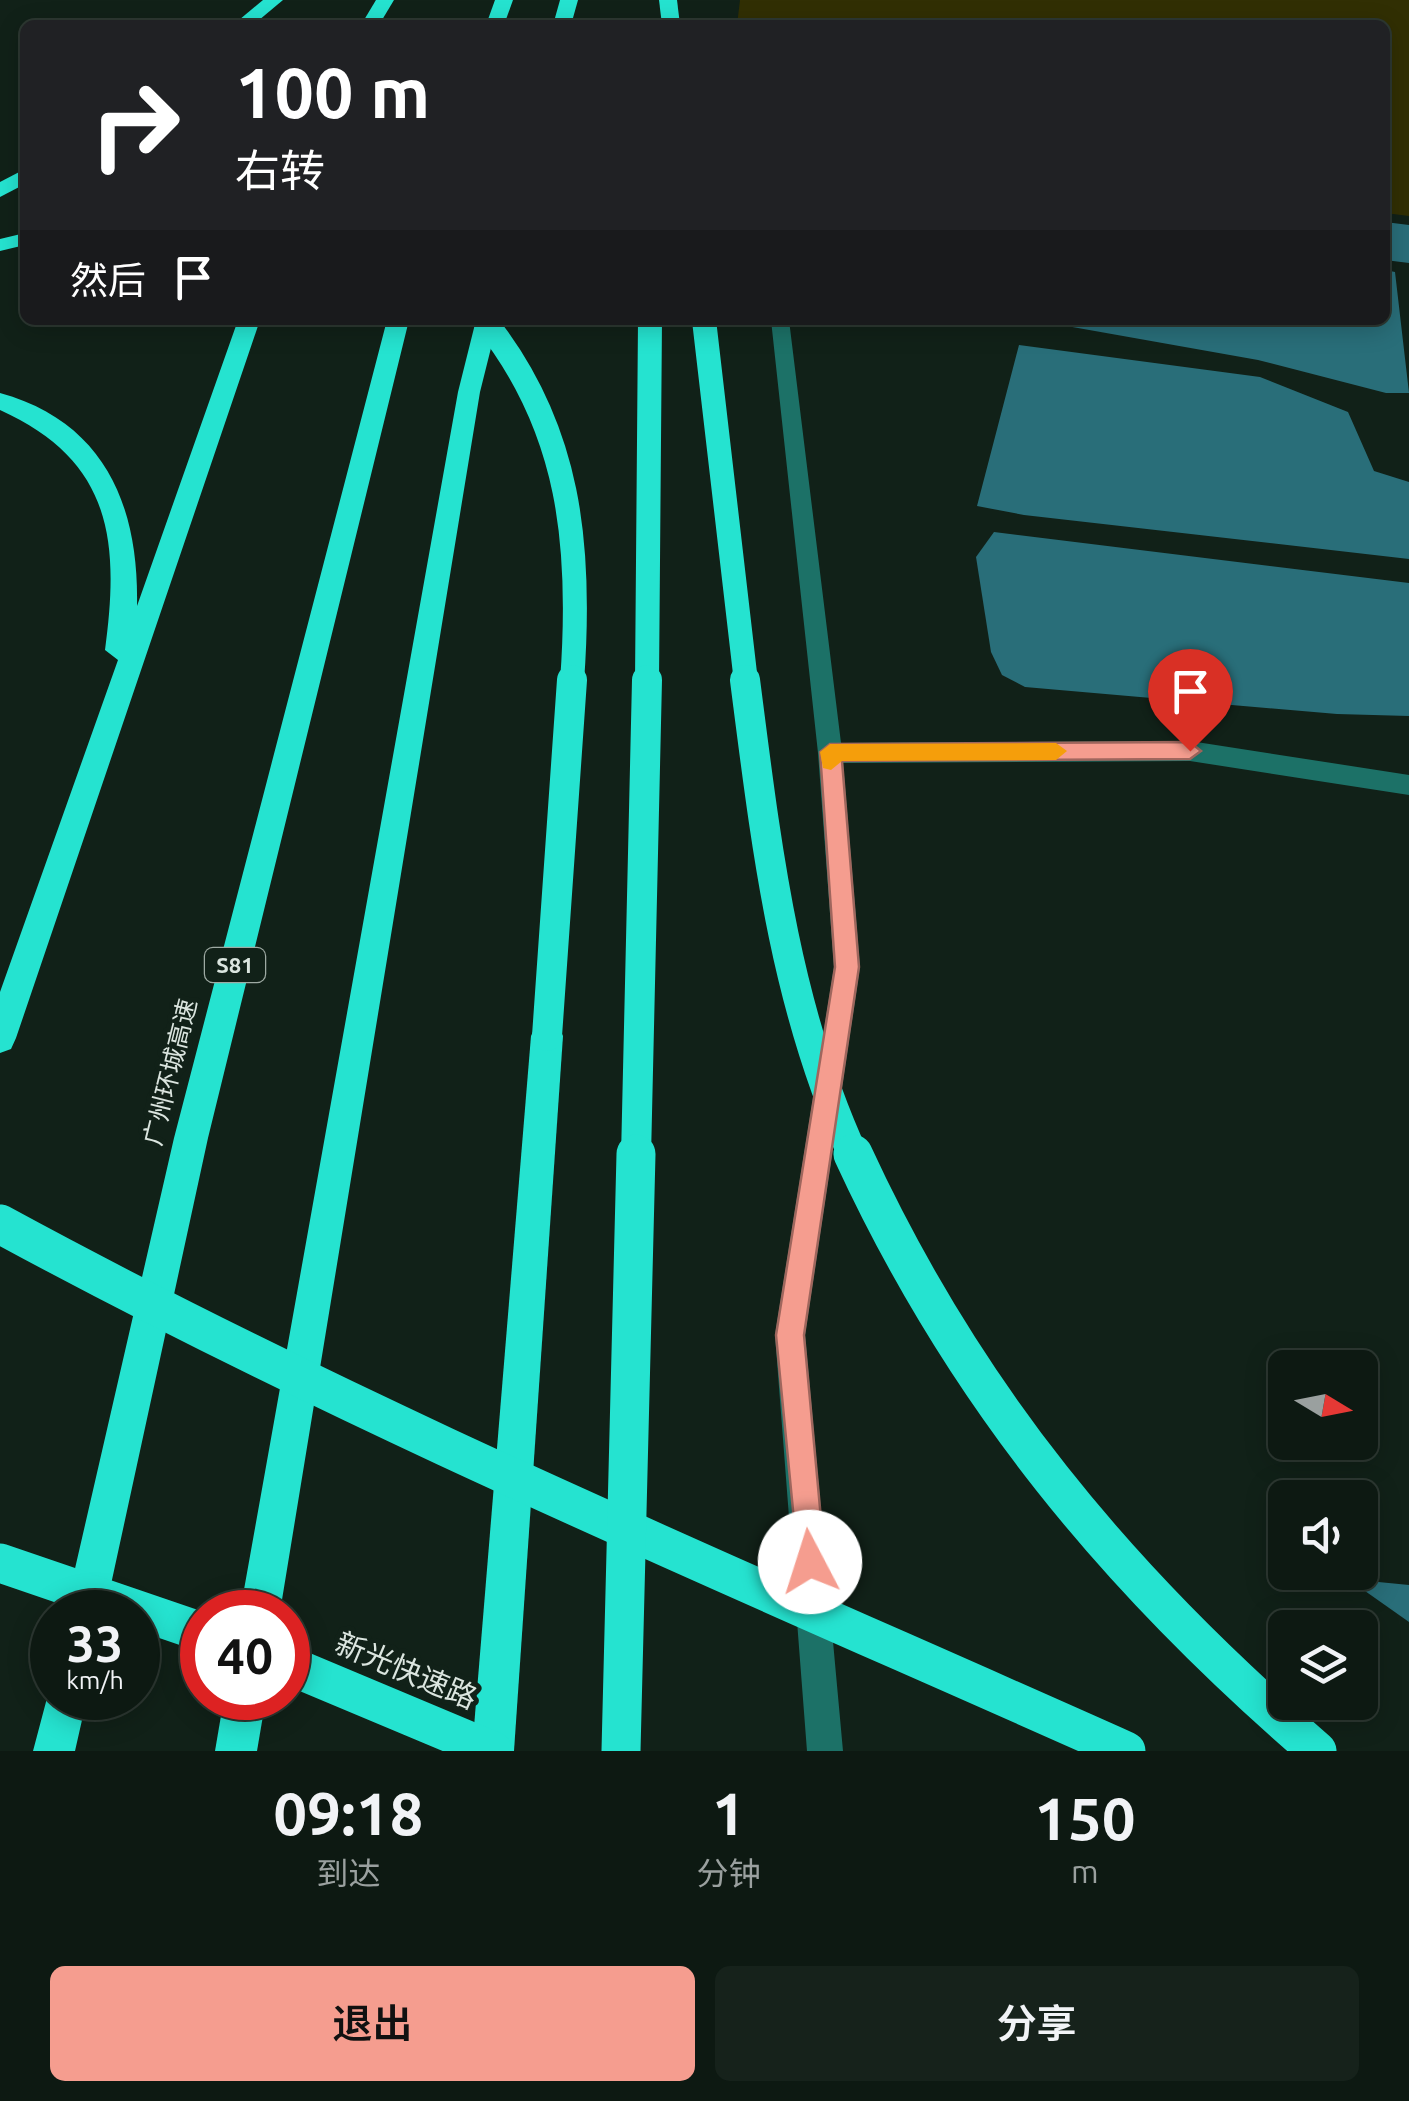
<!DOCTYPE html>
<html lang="zh">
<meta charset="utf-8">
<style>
:root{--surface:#0d1912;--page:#16221b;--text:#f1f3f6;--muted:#9aa09f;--line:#2d3832;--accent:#f59d8f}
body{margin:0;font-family:Ubuntu,"Noto Sans SC",sans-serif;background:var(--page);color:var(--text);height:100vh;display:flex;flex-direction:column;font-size:38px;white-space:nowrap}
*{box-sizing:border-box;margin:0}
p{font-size:32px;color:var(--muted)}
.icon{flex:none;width:55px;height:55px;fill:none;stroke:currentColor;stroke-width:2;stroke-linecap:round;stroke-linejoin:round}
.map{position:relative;height:1751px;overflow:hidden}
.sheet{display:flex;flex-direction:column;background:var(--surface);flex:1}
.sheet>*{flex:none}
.top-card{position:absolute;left:20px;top:20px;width:1370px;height:305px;border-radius:15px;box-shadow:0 5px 25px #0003,0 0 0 2px var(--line);background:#202124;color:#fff;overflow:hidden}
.needle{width:65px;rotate:100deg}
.buttons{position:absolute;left:1268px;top:1350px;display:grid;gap:20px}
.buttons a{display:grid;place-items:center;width:110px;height:110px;border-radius:15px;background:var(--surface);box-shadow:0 5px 25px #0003,0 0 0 2px var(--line);font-size:50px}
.speed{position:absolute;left:30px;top:1590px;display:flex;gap:20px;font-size:50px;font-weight:700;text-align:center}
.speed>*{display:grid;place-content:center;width:130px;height:130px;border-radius:50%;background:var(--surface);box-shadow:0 5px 25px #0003,0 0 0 2px var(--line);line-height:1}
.speed small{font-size:25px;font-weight:400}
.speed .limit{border:15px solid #d22;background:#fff;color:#111}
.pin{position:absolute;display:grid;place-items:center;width:85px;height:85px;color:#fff;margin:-102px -42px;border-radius:50% 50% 50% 0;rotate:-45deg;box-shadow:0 0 10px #0007}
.pin .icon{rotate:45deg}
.me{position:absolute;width:110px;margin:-55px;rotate:355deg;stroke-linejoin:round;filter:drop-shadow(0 0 8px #0008)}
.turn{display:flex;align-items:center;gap:35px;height:210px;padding:0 50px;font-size:45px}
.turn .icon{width:130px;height:130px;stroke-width:2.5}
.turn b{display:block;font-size:70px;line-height:85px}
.then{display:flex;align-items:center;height:95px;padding:0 50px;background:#0003;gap:20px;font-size:38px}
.eta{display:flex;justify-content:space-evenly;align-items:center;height:170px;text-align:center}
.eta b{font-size:60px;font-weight:600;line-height:70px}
.primary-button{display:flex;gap:20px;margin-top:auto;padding:20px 50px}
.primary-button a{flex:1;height:115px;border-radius:15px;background:var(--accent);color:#111;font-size:40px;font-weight:600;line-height:115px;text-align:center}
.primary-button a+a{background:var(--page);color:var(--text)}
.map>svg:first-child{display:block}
.green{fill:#312f03}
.water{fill:#296e79}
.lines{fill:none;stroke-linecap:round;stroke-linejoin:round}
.river{fill:#296e79;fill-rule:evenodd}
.minor{fill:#1c7167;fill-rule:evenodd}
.highway{fill:#25e3d0;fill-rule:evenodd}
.highway-bridge-far2{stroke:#25e3d0;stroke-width:24}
.highway-bridge-far1{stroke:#25e3d0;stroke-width:30}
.highway-bridge{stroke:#25e3d0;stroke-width:39}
.route{fill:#f59d8f;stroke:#9f665d;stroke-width:2.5}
.slow{fill:#f59e0b}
.labels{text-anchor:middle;stroke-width:10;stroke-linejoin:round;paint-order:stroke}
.shield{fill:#112118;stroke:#9eaaa3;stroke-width:2.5}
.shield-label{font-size:22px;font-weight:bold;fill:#dbe5df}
.street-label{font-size:25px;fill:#dbe5df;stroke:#112118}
.near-street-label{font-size:30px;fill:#dbe5df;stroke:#112118}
</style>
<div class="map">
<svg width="1409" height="1751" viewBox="0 0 1409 1751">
<rect width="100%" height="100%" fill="#112118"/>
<!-- green -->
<polygon class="green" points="740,0 1409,0 1409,216 1385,213 1385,25 737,25"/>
<!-- water -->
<g class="water">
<polygon points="1385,270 1395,272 1409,393 1386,393 1258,360 1033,320 1385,320"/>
<polygon points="1019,345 1260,377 1348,412 1374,471 1409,482 1409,559 1024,515 977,506"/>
<polygon points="994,532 1409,583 1409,716 1337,714 1025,687 1002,675 991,652 976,557"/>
<polygon points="1348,1579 1409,1585 1409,1622"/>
</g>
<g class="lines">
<!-- river -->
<polygon class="river" points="1385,222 1409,225 1409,263 1385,260"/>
<!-- minor -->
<polygon class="minor" points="771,320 789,320 841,743 1190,741 1409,775 1409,795 1190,761 843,763 860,967 805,1335 843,1751 807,1751 775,1335 834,967 818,753"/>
<!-- highway -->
<g class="highway">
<polygon points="263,0 283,0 253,25 233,25"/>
<polygon points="376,0 394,0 379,25 361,25"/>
<polygon points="495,0 513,0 504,25 486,25"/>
<polygon points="560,0 578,0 571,25 553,25"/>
<polygon points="659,0 677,0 680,25 662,25"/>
<polygon points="25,169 25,184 0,197 0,182"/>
<polygon points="25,233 25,245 0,251 0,239"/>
<path d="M 238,320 L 260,320 L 16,1038 L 11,1049 L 0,1053 L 0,992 L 118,660 L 105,650 C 120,539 111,460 0,410 L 0,393 C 105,422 139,506 137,606 Z"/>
<polygon points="387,320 409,320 208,1138 105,1612 65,1612 174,1138"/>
<polygon points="476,320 498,320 480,392 280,1612 240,1612 458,392"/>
<polygon points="547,1021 558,1025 563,1036 514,1751 472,1751 531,1036 536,1025"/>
<polygon points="51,1683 52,1698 87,1698 75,1751 33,1751"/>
<polygon points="224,1698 266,1698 257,1751 215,1751"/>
</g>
<!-- highway-bridge-far2 -->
<g class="highway-bridge-far2">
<path d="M 484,320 C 571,428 582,547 572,682"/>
<polyline points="704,320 746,682"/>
<polyline points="647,682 650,320"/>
</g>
<!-- highway-bridge-far1 -->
<g class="highway-bridge-far1">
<path d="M 745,680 C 766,843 784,1005 854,1157"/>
<polyline points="547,1036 572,680"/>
<polyline points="636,1157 647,680"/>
</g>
<!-- highway-bridge -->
<g class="highway-bridge">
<path d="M 853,1154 C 964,1395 1117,1579 1317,1751"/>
<path d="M 0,1224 C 364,1422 748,1582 1126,1751"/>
<polyline points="0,1563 202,1632"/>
<polyline points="288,1665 493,1751"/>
<polyline points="621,1751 636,1154"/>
</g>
</g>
<!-- route -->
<polygon class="route" points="1190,742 1201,751 1190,759 842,761 859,967 804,1335 825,1562 820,1572 810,1577 799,1572 776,1335 835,967 820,752 830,744"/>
<!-- slow -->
<polygon class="slow" points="1056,743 1067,751 1056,760 842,761 831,770 823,768 820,752 830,744"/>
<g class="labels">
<!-- shield labels -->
<rect class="shield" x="205" y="948" width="60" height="34" rx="8"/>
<g class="shield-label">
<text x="235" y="973">S81</text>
</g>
<!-- street labels -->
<g class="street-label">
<text transform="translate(170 1072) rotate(-76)" y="9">广州环城高速</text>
</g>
<!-- near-street labels -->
<g class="near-street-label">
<text transform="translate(406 1671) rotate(23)" y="10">新光快速路</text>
</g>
</g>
</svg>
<div class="buttons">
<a><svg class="needle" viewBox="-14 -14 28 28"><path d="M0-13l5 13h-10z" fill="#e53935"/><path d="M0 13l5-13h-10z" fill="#9aa09f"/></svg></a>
<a><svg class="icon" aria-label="sound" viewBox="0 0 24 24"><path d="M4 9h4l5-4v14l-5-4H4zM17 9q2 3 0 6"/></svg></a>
<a><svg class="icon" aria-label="layers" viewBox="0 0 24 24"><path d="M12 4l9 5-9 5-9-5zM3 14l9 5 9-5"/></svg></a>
</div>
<div class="speed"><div>33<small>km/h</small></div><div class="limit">40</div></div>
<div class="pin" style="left:1190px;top:751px;background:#d93025"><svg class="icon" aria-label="arrive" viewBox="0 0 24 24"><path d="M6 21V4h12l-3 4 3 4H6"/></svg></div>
<svg class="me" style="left:810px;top:1562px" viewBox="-20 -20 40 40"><circle r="19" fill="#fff"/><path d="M0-13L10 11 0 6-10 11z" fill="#f59d8f"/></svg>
<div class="top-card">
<div class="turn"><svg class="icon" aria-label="right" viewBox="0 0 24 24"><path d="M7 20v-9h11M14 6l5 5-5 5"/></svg><div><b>100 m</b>右转</div></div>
<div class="then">然后<svg class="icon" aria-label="arrive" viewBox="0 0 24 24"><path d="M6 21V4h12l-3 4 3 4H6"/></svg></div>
</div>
</div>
<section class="sheet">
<div class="eta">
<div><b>09:18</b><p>到达</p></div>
<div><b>1</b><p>分钟</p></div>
<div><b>150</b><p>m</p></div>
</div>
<div class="primary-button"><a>退出</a><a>分享</a></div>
</section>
